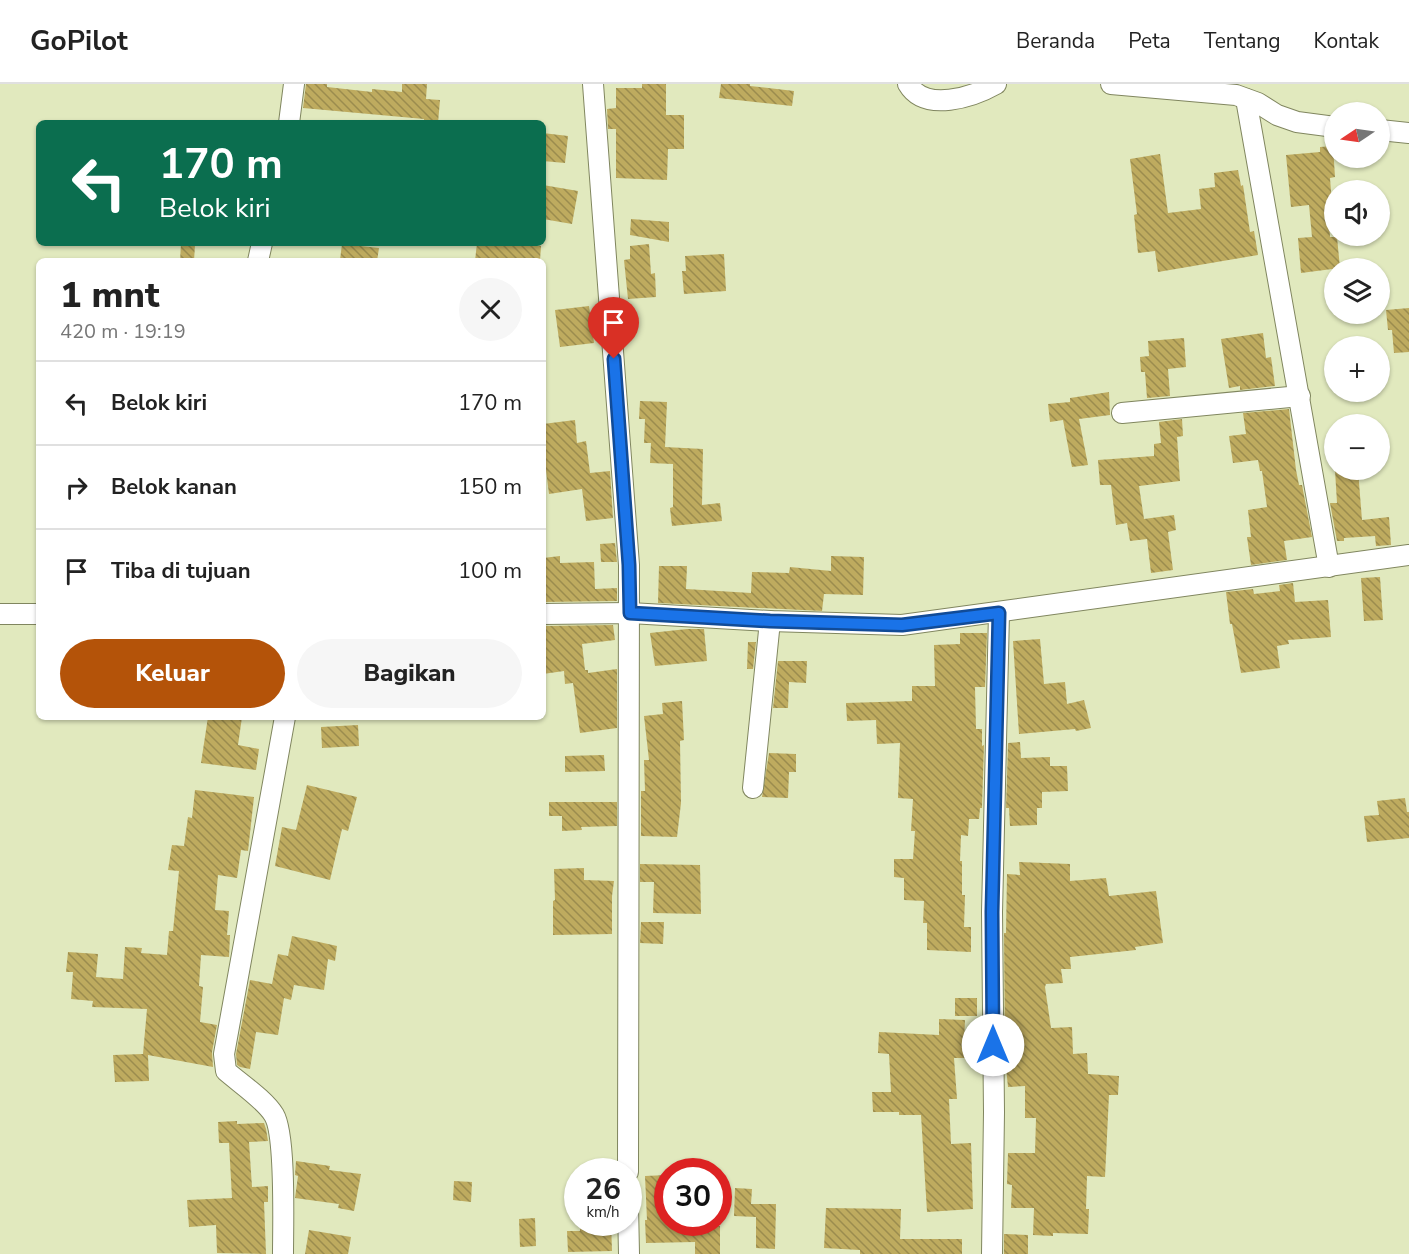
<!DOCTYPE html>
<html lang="id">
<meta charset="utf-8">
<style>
:root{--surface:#fff;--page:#f6f6f6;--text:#222;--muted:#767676;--line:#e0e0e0;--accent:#b45309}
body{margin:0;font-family:"Nunito Sans",sans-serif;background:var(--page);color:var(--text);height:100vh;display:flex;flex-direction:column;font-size:22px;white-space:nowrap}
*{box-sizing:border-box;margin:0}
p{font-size:20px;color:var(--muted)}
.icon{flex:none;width:33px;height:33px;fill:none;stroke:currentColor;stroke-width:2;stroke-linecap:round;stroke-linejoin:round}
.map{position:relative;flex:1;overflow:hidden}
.drawer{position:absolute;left:36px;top:174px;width:510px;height:462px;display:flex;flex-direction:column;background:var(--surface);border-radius:9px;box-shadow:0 2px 4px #0004}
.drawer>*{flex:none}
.top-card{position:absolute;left:36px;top:36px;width:510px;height:126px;border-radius:9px;box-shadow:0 2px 4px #0004;background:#0b6e4f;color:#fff;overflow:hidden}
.needle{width:39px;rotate:257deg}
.tools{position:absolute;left:1324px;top:18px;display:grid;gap:12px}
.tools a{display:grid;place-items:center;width:66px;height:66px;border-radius:50%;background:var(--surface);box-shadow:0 2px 4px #0004;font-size:30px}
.speed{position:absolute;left:564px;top:1074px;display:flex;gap:12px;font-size:30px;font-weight:700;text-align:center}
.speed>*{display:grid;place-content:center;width:78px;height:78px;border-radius:50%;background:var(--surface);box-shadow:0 2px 4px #0004;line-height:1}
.speed small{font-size:15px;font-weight:400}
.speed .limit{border:9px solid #d22;background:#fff;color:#111}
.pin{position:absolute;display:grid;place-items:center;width:51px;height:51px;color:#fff;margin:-62px -26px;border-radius:50% 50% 50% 0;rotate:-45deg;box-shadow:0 0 6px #0007}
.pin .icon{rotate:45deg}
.me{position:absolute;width:66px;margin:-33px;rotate:0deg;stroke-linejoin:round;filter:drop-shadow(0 0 4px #0008)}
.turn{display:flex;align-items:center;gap:21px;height:126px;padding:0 24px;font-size:27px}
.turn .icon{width:78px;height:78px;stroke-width:2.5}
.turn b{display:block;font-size:42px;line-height:51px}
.round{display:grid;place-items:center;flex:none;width:63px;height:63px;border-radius:32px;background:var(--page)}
.summary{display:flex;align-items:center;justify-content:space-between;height:102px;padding:0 24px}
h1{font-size:36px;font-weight:800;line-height:45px}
.action{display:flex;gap:12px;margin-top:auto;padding:12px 24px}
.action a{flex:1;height:69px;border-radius:36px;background:var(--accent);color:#fff;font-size:24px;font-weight:800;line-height:69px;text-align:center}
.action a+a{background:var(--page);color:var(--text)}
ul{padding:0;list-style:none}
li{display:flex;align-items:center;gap:18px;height:84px;padding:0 24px;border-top:2px solid var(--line)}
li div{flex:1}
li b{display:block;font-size:22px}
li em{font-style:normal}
header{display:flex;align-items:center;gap:36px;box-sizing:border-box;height:84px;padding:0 30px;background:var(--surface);border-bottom:2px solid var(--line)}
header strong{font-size:28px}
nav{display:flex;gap:33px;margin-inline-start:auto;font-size:21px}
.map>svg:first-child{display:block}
.building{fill:url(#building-back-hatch)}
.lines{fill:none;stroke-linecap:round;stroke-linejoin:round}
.street-casing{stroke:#80865f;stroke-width:22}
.street{stroke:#fff;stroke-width:20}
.route-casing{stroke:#114b97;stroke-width:15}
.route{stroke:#1a73e8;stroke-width:10}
</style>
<header>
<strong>GoPilot</strong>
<nav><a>Beranda</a><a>Peta</a><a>Tentang</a><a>Kontak</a></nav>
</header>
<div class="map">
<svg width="1409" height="1170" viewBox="0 0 1409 1170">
<defs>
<pattern id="building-back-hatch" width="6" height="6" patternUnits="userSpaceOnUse" patternTransform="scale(1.5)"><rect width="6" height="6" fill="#beab5f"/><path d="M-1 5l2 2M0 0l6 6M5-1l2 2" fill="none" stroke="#9b8c4e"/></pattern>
</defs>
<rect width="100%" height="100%" fill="#e1e9be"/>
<!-- building -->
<g class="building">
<polygon points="306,0 327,0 327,3 372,8 372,5 402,8 402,0 427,0 426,15 440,16 438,39 424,39 424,35 303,24"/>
<polygon points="642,0 666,0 666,31 684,31 684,65 668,65 667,96 616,94 616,45 608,45 607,25 616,24 616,4 642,4"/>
<polygon points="721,0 750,0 750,2 794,7 792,22 719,14"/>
<polygon points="543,49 568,52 565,79 543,77"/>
<polygon points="1333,62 1335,93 1330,94 1332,120 1328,120 1330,153 1337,153 1340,184 1301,189 1298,154 1312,153 1309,121 1291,123 1286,71 1320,68 1320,63"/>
<polygon points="1160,70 1168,129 1201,125 1199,105 1215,103 1214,89 1238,86 1241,102 1243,101 1250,148 1254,147 1258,171 1158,188 1155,167 1138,169 1134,131 1137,130 1130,75"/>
<polygon points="543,101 578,107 572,140 543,135"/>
<polygon points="631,135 669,138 669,158 630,151"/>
<polygon points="477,159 517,159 541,162 540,177 475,177"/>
<polygon points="181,160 195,161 194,177 180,177"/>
<polygon points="342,160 379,164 377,177 340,176"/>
<polygon points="649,160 651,190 655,189 656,213 628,215 624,176 630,175 630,162"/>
<polygon points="724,170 726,207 684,210 682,187 686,187 685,172"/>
<polygon points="589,222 594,259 560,263 555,226"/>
<polygon points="1409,224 1409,268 1394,269 1392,246 1388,246 1386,226"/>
<polygon points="1263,249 1266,274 1271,273 1275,302 1240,306 1240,302 1229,304 1221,255"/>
<polygon points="1184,254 1186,283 1168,285 1170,312 1147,314 1145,288 1141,288 1140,273 1149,272 1148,257"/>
<polygon points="1109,308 1110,331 1079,335 1088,381 1072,383 1063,336 1050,338 1048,320 1070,318 1070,314"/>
<polygon points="640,317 667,318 665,363 703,365 702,421 720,419 722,437 672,442 670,424 673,423 673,380 650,379 651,359 644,359 645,335 639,335"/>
<polygon points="1289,325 1296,386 1299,401 1302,401 1312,453 1284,457 1287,476 1251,481 1247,453 1251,453 1248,426 1267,423 1262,387 1260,387 1258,376 1233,379 1229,352 1246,350 1243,329"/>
<polygon points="1182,335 1183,352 1177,353 1180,397 1139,402 1144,435 1174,431 1176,446 1168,448 1173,486 1151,489 1147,455 1130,457 1127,439 1116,441 1111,401 1100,401 1098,376 1154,372 1154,360 1161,359 1159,338"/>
<polygon points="575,336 577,359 586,357 590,389 610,387 613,434 586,437 582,405 549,410 543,362 543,340"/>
<polygon points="1335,386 1358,386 1362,436 1389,433 1391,461 1376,462 1375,452 1344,454 1344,457 1337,457 1330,419 1337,419"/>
<polygon points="615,459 617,478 601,478 600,460"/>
<polygon points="560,472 560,479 594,478 595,505 617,504 617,517 545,518 543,474"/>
<polygon points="831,472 864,473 863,511 824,510 822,527 658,519 659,482 687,482 686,505 751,509 752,488 789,489 790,483 831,487"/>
<polygon points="1380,493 1383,536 1364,537 1361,494"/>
<polygon points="1293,499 1295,518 1328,516 1331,553 1288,556 1289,560 1277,562 1280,584 1241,589 1232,540 1230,540 1226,508 1253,505 1254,510 1280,507 1279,501"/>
<polygon points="613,541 615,556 582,560 585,586 588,586 588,589 617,585 617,644 580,649 573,599 565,600 564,587 543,590 543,542"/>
<polygon points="687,545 704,545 707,577 655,582 650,549"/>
<polygon points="960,549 987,549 985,603 975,603 976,645 982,645 982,662 984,661 982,724 980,724 979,735 969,735 968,752 961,751 960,777 962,777 962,811 965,811 964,843 971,843 971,868 927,866 927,839 923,839 924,817 904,816 904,794 894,793 894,775 913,775 915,747 911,747 913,715 898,714 900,659 877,660 876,636 847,637 846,619 912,617 912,602 935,602 934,561 960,560"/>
<polygon points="1040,555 1044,600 1065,598 1067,620 1084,616 1091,644 1076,647 1075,645 1019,650 1013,557"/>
<polygon points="748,558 756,558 753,585 747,585"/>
<polygon points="778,577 807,577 806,599 789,598 788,624 773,624"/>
<polygon points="682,617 684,656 680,657 681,719 677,753 641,752 641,707 645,707 644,676 649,676 644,632 663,630 662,619"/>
<polygon points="208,633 242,633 238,661 259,665 256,686 201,679"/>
<polygon points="358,641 359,662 322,664 321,643"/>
<polygon points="1020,658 1021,674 1050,673 1050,682 1067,682 1068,707 1042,708 1042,724 1037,724 1037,741 1010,742 1009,724 1006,724 1008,659"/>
<polygon points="769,669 796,670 796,688 789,688 788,714 762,713"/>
<polygon points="604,671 605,687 565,688 565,672"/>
<polygon points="307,701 357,713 348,747 342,745 330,796 275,782 282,743 296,746"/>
<polygon points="195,706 254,713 248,767 241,766 237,794 218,791 215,826 229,827 227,851 230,851 229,873 201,871 199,902 203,903 200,938 217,941 212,968 213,983 148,971 149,997 115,998 113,971 143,970 147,925 92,923 93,917 71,915 73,888 66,888 68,868 98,870 96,893 123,895 125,863 142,864 141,869 167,871 169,847 173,847 179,787 168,786 172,761 184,762 188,733 192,734"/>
<polygon points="1405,714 1407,728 1409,728 1409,754 1367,758 1364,732 1379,731 1377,717"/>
<polygon points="549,718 617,718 617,742 581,743 582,746 562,747 562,732 549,732"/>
<polygon points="1019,778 1070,780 1070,797 1106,794 1109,812 1156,807 1163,859 1135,863 1136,866 1070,873 1071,885 1061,885 1063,899 1046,900 1045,903 1051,944 1072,943 1073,970 1087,969 1088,990 1119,992 1118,1011 1109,1011 1105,1093 1087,1092 1086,1125 1089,1125 1088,1150 1053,1149 1053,1152 1033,1151 1034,1124 1011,1124 1012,1101 1007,1100 1008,1069 1035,1069 1036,1034 1025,1034 1025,1002 1008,1003 1005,973 1004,849 1006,849 1007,790 1020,791"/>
<polygon points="640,780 700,781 701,830 653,829 654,798 640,798"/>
<polygon points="584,784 584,796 614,797 612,812 612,850 553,851 553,817 555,816 554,785"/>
<polygon points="641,838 664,838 663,860 640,859"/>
<polygon points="292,852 337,862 335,877 328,875 324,906 294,901 291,916 284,914 278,951 256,948 250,985 240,983 237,981 236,970 250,896 272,900 278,870 288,872"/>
<rect x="955" y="914" width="22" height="18"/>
<polygon points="939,935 965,936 964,960 973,960 973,974 954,974 957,1015 949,1015 951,1060 971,1059 973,1125 927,1128 921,1031 899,1031 899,1028 873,1028 872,1008 891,1008 889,970 878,969 879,948 939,951"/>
<polygon points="237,1037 237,1040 264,1039 266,1045 268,1057 249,1058 252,1103 268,1102 268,1118 264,1118 266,1170 217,1169 216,1141 189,1143 187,1116 232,1114 229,1059 219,1059 218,1038"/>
<polygon points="296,1077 330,1082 329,1086 361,1090 354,1127 338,1124 339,1120 295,1114 298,1092 295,1091"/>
<polygon points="667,1091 668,1138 687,1138 687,1142 720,1142 720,1170 695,1170 695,1158 646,1159 645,1136 647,1136 645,1092"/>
<polygon points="454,1097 472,1098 471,1118 453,1116"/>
<polygon points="735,1104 752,1105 751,1120 776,1120 775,1165 756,1164 756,1133 734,1132"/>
<polygon points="826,1124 901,1125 900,1155 962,1155 962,1170 860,1170 860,1166 824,1164"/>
<polygon points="535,1134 536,1162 520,1163 519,1135"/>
<polygon points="580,1138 611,1138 612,1167 568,1168 567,1147 580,1147"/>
<polygon points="309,1146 351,1153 348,1170 305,1170"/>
<polygon points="1004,1150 1028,1151 1028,1170 1004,1170"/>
</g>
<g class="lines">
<defs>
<g id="street">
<polyline points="593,0 629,481 628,1088"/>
<path d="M 908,0 C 925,29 973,13 996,0"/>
<polyline points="1111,0 1236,11 1258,19 1277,31 1297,38 1335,43"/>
<polyline points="1246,15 1329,483"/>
<polyline points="289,39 294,0"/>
<polyline points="1380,46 1409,49"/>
<polyline points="258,177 262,159"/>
<polyline points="1122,329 1300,312"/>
<polyline points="0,530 39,530"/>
<polyline points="543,530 630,529 770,537 902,541 1409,471"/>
<polyline points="753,704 770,537"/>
<polyline points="628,1121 629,1170"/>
<path d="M 283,1170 C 283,1143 286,1051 274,1031 C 265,1016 241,1000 226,987 L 224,970 L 285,633"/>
<polyline points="992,1170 994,1028 992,828 999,529"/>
</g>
</defs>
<!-- street casing -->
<use href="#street" class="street-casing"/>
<!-- street -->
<use href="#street" class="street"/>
</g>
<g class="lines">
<defs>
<polyline id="route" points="614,275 629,481 630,529 770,537 902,541 999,529 992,828 993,961"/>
</defs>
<!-- route casing -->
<use href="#route" class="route-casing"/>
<!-- route -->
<use href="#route" class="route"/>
</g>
</svg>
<div class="tools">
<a><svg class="needle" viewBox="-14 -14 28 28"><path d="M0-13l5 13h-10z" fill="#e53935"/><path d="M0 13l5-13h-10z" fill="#767676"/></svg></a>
<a><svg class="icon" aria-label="sound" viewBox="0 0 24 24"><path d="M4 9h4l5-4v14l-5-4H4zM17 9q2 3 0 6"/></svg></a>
<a><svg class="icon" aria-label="layers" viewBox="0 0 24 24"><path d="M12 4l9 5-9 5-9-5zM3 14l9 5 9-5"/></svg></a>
<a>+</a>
<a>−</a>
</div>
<div class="speed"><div>26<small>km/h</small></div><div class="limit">30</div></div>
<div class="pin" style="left:614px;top:275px;background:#d93025"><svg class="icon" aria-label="arrive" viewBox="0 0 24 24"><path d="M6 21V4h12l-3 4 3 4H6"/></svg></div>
<svg class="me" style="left:993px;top:961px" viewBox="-20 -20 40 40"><circle r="19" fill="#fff"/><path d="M0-13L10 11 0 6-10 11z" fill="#1a73e8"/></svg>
<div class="top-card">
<div class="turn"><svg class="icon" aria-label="left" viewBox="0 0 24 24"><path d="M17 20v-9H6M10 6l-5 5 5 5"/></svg><div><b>170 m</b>Belok kiri</div></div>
</div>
<section class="drawer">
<div class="summary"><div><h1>1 mnt</h1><p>420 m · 19:19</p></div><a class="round"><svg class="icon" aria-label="close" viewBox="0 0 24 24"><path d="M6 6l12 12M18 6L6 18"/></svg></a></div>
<ul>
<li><svg class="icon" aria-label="left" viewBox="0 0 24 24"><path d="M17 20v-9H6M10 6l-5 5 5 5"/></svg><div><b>Belok kiri</b></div><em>170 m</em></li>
<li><svg class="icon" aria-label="right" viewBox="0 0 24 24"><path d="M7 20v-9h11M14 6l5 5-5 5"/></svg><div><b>Belok kanan</b></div><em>150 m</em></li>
<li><svg class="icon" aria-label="arrive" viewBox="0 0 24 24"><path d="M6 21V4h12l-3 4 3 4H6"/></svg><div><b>Tiba di tujuan</b></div><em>100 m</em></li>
</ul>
<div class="action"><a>Keluar</a><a>Bagikan</a></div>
</section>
</div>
